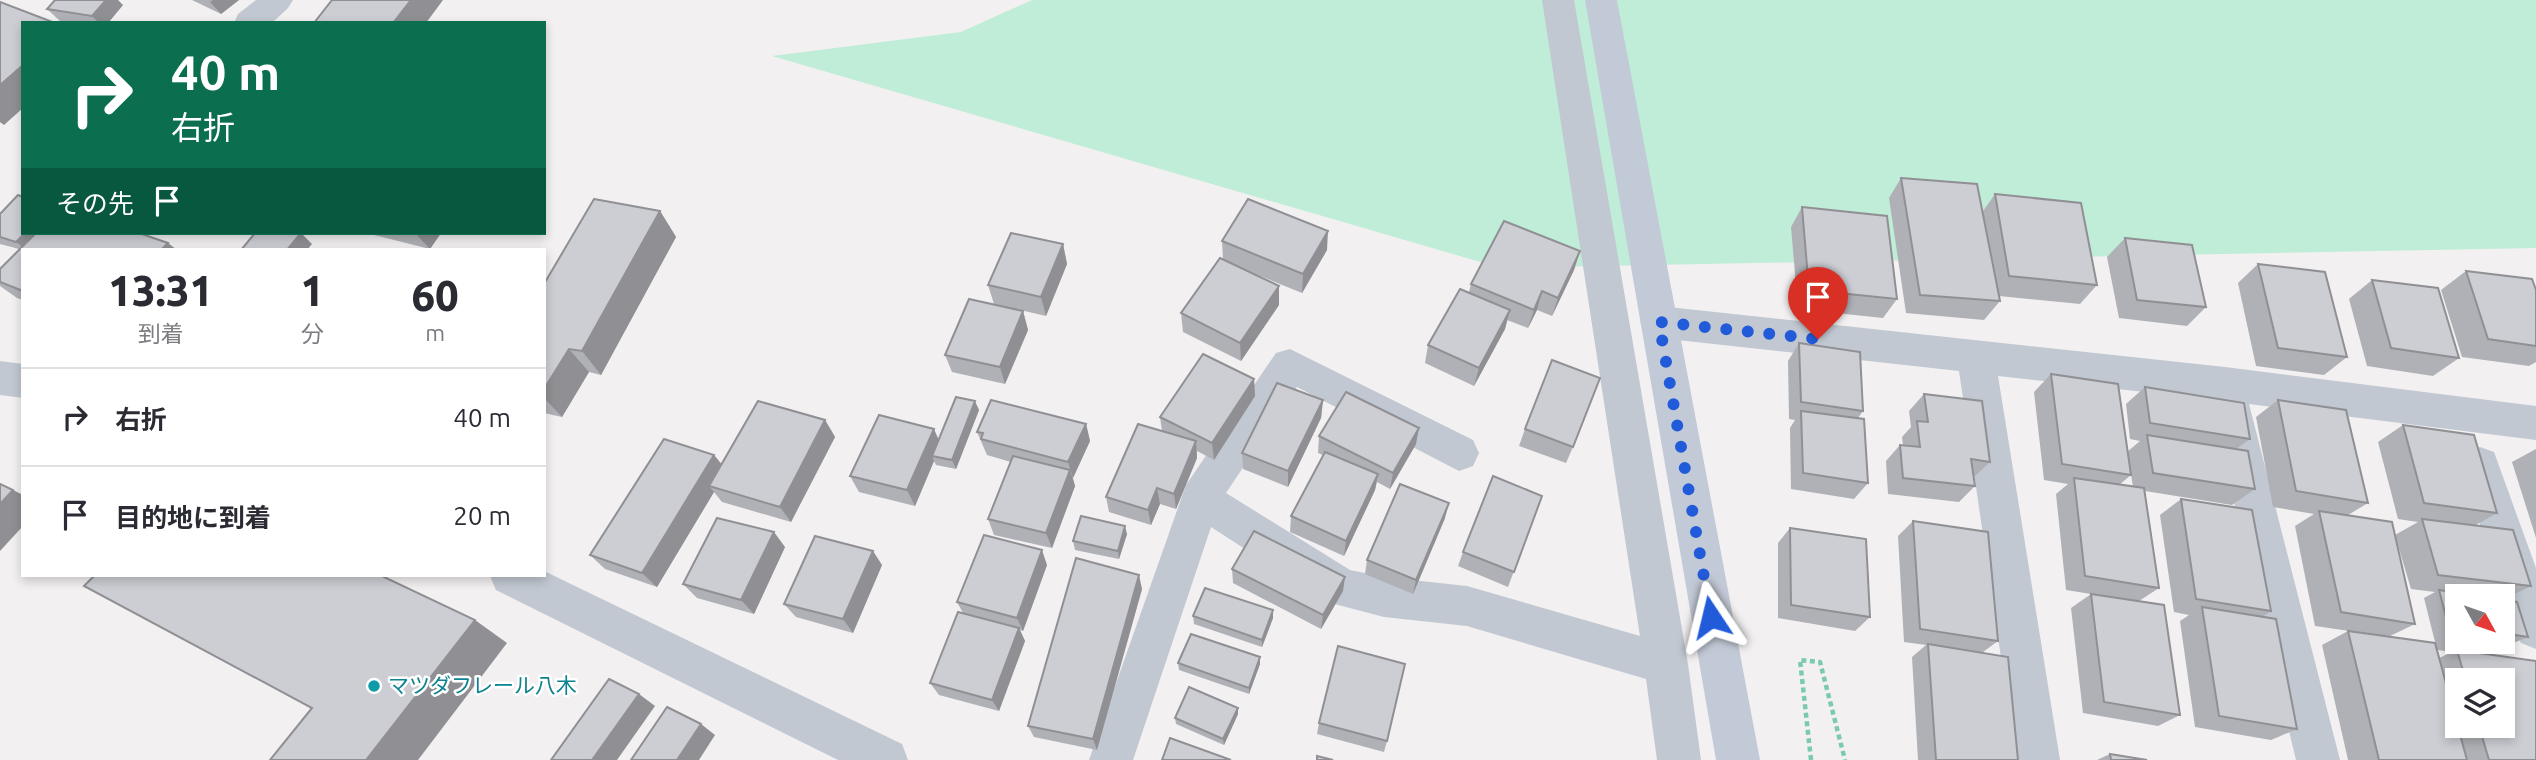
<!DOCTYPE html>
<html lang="ja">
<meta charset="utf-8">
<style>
:root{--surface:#fff;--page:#f7f7f7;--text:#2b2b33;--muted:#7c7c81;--line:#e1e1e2}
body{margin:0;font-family:Ubuntu,"Noto Sans JP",sans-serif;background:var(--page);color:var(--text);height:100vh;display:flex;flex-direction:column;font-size:26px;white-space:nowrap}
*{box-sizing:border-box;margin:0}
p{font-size:23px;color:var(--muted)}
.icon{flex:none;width:38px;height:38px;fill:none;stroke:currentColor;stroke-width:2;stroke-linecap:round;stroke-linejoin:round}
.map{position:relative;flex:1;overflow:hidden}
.side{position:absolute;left:21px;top:248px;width:525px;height:329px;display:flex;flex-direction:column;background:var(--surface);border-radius:0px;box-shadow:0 4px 10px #0003}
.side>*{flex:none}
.hud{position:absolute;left:21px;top:21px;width:525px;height:214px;border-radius:0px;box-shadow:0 4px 10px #0003;background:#0b6e4f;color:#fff;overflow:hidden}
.needle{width:46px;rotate:130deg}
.buttons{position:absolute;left:2445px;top:584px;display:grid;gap:14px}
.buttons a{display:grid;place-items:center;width:70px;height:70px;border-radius:0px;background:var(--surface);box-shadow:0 4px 10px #0003;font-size:35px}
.pin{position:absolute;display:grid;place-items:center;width:60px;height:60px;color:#fff;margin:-72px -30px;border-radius:50% 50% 50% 0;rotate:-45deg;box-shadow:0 0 7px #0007}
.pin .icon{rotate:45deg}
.me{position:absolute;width:77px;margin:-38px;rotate:350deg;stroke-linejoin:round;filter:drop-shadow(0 0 5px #0008)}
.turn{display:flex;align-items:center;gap:24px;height:147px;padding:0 35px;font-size:32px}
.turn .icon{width:91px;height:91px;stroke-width:2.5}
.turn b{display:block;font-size:49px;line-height:60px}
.then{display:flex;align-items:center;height:66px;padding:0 35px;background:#0003;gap:14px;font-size:26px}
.eta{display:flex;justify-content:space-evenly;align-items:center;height:119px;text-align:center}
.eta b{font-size:42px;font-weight:800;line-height:49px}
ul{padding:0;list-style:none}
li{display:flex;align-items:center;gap:21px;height:98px;padding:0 35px;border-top:2px solid var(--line)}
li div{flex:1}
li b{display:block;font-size:26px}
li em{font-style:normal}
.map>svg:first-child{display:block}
.green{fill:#c0edd7}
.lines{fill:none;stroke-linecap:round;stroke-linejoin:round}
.path{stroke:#7acaac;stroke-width:4.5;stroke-dasharray:5 3.5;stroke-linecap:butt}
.street{fill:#c1c8d1;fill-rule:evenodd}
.secondary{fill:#c3cad7;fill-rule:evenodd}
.wall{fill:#b0b1b6;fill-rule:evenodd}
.shaded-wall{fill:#909094}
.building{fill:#cdced4;stroke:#909094;stroke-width:2}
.route{stroke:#225bda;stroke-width:12;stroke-dasharray:0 21.6}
.culture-dot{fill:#0f9aa8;stroke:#fff;stroke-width:2.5}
.labels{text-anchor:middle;stroke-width:5;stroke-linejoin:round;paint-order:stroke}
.culture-label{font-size:21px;fill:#0d838f;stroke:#fff;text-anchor:start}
</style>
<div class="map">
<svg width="2536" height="760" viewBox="0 0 2536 760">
<rect width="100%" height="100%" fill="#f2f0f0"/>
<!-- green -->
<polygon class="green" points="1032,0 2536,0 2536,248 1501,268 772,56 961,32"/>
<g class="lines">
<!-- path -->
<polyline class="path" points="1811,760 1800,660 1820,662 1845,760"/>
<!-- street -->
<g class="street">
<polygon points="256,0 293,0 288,8 272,23 234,23 238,14"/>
<polygon points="1542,0 1574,0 1688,664 1701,760 1657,760 1646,679 1467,626 1384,617 1327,602 1211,527 1133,760 1089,760 1186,485 1276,353 1290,349 1473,440 1479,453 1473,466 1459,471 1297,387 1226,493 1350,570 1384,577 1467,586 1640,636"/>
<polygon points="1659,306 2225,367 2536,406 2536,440 2249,404 2340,760 2296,760 2209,399 1998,376 2060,760 2016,760 1959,371 1659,338 1646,333 1640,322 1646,311"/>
<polygon points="0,361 23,364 23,398 0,395"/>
<polygon points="2480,447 2494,452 2536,568 2536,649 2521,643 2515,629 2460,465 2466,452"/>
<polygon points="544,571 902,744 908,760 838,760 496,590 490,576 544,576"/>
</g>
<!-- secondary -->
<polygon class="secondary" points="1585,0 1617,0 1760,760 1716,760"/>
</g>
<!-- wall -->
<g class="wall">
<polygon points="192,0 239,0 221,14"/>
<polygon points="123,5 108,23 70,23 60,21 47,9"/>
<polygon points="1901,178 1983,211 1995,194 2097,285 2080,304 1999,296 2000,301 1984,320 1906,313 1889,198"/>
<polygon points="18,195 23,250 23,300 17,298 0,286 0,269 19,249 0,244 0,214"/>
<polygon points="1802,207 1897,299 1883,318 1798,309 1791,227"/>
<polygon points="660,211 676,237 601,375 589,372 562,417 544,413 544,284"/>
<polygon points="368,233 441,233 430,249 370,234"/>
<polygon points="2125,238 2206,307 2187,326 2119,318 2107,257"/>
<polygon points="1222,241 1327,250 1302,293 1236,266 1279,305 1241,361 1183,332 1181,313 1223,260"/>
<polygon points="1063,244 1067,264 1046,316 994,304 988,285"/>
<polygon points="1580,251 1574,270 1552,316 1537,310 1528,328 1507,320 1505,329 1474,386 1425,363 1428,345 1469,292 1471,284"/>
<polygon points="2258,264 2347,357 2324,375 2256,366 2238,283"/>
<polygon points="2466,271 2536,290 2536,362 2529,366 2462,357 2441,290"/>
<polygon points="2372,280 2459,358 2433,376 2367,366 2349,299"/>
<polygon points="1023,311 1028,330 1005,384 952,372 945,355"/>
<polygon points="1799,343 1863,411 1858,418 1868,483 1854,499 1791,489 1790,428 1795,420 1789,419 1788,361"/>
<path d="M 2051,374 L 2127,452 L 2140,441 L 2130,439 L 2126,404 L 2145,387 L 2250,439 L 2236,449 L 2255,489 L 2232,505 L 2145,491 L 2159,588 L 2139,601 L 2180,715 L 2158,726 L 2083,713 L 2071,608 L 2091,594 L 2066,590 L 2056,494 L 2068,484 L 2044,480 L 2034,392 ZM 2128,455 L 2133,487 L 2119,485 L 2131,475 Z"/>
<polygon points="1254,379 1255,396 1214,460 1197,451 1197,458 1176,509 1160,504 1151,525 1109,512 1106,497 1162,431 1160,417"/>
<polygon points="1924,394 1990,462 1974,477 1975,486 1959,502 1888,494 1886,461 1900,445 1903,445 1902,437 1911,427 1909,411"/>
<polygon points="1323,400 1321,418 1288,487 1243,469 1242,453"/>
<path d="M 2278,400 L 2346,410 L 2368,503 L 2348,515 L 2392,522 L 2415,624 L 2388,637 L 2435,643 L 2439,658 L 2452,652 L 2437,650 L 2424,598 L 2435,592 L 2411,589 L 2395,535 L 2418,522 L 2398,519 L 2378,442 L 2403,425 L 2474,435 L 2497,513 L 2474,526 L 2513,530 L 2531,586 L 2503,600 L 2517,602 L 2528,637 L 2511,644 L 2500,642 L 2502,642 L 2502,597 L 2457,597 L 2457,642 L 2494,642 L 2496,650 L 2487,654 L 2536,661 L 2536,760 L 2348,760 L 2322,645 L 2348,631 L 2384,636 L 2315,626 L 2295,526 L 2314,514 L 2273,507 L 2256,417 ZM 2457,681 L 2502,681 L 2502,726 L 2457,726 Z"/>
<polygon points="979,410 956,469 936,465 934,461 915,506 859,492 850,476 939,440"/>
<polygon points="825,420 835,437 791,522 722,502 714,492 657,587 605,569 590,555 714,455 722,465"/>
<polygon points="1086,424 1090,441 1073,478 1075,486 1052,548 994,535 988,519 1011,462 987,455 977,432"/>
<polygon points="1525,429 1573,447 1566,463 1519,446"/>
<polygon points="1319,436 1416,444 1390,489 1377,482 1375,490 1344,556 1290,532 1291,516 1323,455 1318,453"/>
<polygon points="2536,449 2536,538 2512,462"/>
<polygon points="1542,496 1508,587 1458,566 1463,552"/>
<polygon points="2181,499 2271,611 2262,617 2297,729 2271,740 2195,727 2180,621 2189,615 2174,612 2160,515"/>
<polygon points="1445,518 1413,594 1365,574 1367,560"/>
<polygon points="1913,521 1998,641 1983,652 2018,760 1918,760 1912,657 1926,645 1904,642 1898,536"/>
<polygon points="1790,528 1870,617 1855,631 1778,618 1778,543"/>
<polygon points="1127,534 1119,559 1075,550 1073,541"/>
<polygon points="785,547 754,614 697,598 683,584"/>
<polygon points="882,565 853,633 796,617 784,604"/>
<polygon points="1047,565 1023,631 1020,630 1025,641 999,711 939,695 930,683 963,613 957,602"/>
<polygon points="1232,569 1343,591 1321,629 1233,583"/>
<polygon points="1142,589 1097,750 1034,737 1028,726"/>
<polygon points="1193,616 1273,618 1262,647 1194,624"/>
<polygon points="1260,657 1260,664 1249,694 1179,670 1178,663"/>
<polygon points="1238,708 1238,714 1224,745 1176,724 1175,718"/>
<polygon points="1319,723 1387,741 1384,752 1317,734"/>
<polygon points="2110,754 2147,760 2097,760"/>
</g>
<!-- shaded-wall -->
<g class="shaded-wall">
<polygon points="106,0 118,0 123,5 108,23 99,23 92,16"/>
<polygon points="213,0 239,0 221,14 210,2"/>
<polygon points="411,0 443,0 426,23 393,23"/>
<polygon points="23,65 23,108 4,125 0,122 0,85"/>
<polygon points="660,211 676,237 601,375 582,351"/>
<polygon points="1328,231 1327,250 1302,293 1303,274"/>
<polygon points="25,233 49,233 27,250 16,242"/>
<polygon points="301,233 312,244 307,250 287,250"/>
<polygon points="415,233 441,233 430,249"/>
<polygon points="168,243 177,250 161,250"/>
<polygon points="1063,244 1067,264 1046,316 1041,297"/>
<polygon points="1580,251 1574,270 1552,316 1558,298"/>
<polygon points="1279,286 1279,305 1241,361 1240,343"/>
<polygon points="1542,291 1537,310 1528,328 1534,310"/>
<polygon points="1510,310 1505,329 1474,386 1479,368"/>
<polygon points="1023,311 1028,330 1005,384 1000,367"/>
<polygon points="569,349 589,372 562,417 544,398 544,389"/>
<polygon points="1254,379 1255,396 1214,460 1212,443"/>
<polygon points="1323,400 1321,418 1288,487 1288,471"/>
<polygon points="975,401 979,410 956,469 952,460"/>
<polygon points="825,420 835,437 791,522 780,507"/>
<polygon points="1086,424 1090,441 1073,478 1068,462"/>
<polygon points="1419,428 1416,444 1390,489 1393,473"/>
<polygon points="934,429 941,445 932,456 934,461 915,506 907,490"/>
<polygon points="1196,441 1197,458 1176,509 1174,494"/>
<polygon points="714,455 727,471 709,486 714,492 657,587 642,573"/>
<polygon points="1070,470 1075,486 1052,548 1046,533"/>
<polygon points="1378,474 1375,490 1344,556 1346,541"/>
<polygon points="1157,488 1160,504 1151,525 1148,510"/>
<polygon points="13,490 23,495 23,526 0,551 0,504"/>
<polygon points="1449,503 1445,518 1413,594 1416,580"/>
<polygon points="1125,526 1127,534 1119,559 1118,551"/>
<polygon points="774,532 785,547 754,614 741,600"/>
<polygon points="1042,550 1047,565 1023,631 1017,618"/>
<polygon points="873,551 882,565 853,633 843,619"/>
<polygon points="1139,575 1142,589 1097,750 1093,739"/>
<polygon points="1345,577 1343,591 1321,629 1323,615"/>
<polygon points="1273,610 1273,618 1262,647 1262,640"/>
<polygon points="475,620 507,643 418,760 366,760"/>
<polygon points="1019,628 1025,641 999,711 992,700"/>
<polygon points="1260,657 1260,664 1249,694 1249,688"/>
<polygon points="639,694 655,706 617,760 592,760"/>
<polygon points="1238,708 1238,714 1224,745 1223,739"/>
<polygon points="701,724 715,735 699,760 677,760"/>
</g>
<!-- building -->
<g class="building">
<polygon points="55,0 106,0 92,16 47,9"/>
<polygon points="332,0 411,0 393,23 314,23"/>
<polygon points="0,2 55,23 23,23 23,65 0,85"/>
<polygon points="1901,178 1977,184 2000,301 1920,295"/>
<polygon points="1995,194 2081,203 2097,285 2009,276"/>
<polygon points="18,195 23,197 23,233 25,233 16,242 0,237 0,214"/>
<polygon points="594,199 660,211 582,351 569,349 544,389 544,284"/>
<polygon points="1248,199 1328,231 1303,274 1222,241"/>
<polygon points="1802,207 1887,216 1897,299 1809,290"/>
<polygon points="1504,221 1580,251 1558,298 1542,291 1534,310 1471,284"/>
<polygon points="36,233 139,233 168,243 161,250 23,250 23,291 0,282 0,269"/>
<polygon points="255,233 301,233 287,250 241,250"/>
<polygon points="1011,233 1063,244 1041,297 988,285"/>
<polygon points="2125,238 2192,245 2206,307 2137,300"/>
<polygon points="1220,258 1279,286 1240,343 1181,313"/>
<polygon points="2258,264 2325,272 2347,357 2278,348"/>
<polygon points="2466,271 2532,279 2536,290 2536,346 2488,339"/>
<polygon points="2372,280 2438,288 2459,358 2391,348"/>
<polygon points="1460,289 1510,310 1479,368 1428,345"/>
<polygon points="969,299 1023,311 1000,367 945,355"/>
<polygon points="1799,343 1860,352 1863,411 1801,402"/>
<polygon points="1203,354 1254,379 1212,443 1160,417"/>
<polygon points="1552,360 1600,378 1573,447 1525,429"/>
<polygon points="2051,374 2118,384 2131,475 2062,464"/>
<polygon points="1277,383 1323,400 1288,471 1242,453"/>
<polygon points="2145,387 2244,403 2250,439 2150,423"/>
<polygon points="1346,392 1419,428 1393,473 1319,436"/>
<polygon points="1924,394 1982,401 1990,462 1971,459 1975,486 1903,478 1900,445 1920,447 1917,421 1928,422"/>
<polygon points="956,397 975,401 952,460 932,456"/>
<polygon points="991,400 1086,424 1068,462 981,439 983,433 977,432"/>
<polygon points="2278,400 2346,410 2368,503 2296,491"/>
<polygon points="758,401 825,420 780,507 709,486"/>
<polygon points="1801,411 1864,419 1868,483 1803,473"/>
<polygon points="879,415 934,429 907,490 850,476"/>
<polygon points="1138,424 1196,441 1174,494 1157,488 1148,510 1106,497"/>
<polygon points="2403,425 2474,435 2497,513 2424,503"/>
<polygon points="2147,435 2248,451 2255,489 2153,473"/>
<polygon points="664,439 714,455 642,573 590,555"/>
<polygon points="1325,452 1378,474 1346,541 1291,516"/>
<polygon points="1013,456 1070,470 1046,533 988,519"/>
<polygon points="1493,476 1542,496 1514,572 1463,552"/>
<polygon points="2074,478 2144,488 2159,588 2085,576"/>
<polygon points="0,484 13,490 0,504"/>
<polygon points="1400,484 1449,503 1416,580 1367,560"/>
<polygon points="2181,499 2252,510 2271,611 2196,599"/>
<polygon points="2319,511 2392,522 2415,624 2341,612"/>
<polygon points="1081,516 1125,526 1118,551 1073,541"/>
<polygon points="717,518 774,532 741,600 683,584"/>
<polygon points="2422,519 2513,530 2531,586 2438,575"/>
<polygon points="1913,521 1988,532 1998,641 1920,629"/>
<polygon points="1790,528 1866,539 1870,617 1791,605"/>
<polygon points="1254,531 1345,577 1323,615 1232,569"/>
<polygon points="984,535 1042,550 1017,618 957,602"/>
<polygon points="815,536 873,551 843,619 784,604"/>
<polygon points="1076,558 1139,575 1093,739 1028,726"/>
<polygon points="94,576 382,576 475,620 366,760 270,760 312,708 84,586"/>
<polygon points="1205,588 1273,610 1262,640 1193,616"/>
<polygon points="2439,590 2483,597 2457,597 2457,642 2494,642 2496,650 2453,643"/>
<polygon points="2091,594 2164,605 2180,715 2104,702"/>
<polygon points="2502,600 2517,602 2528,637 2502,633"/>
<polygon points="2202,607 2276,619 2297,729 2219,716"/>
<polygon points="958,612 1019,628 992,700 930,683"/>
<polygon points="2348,631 2435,643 2467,760 2379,760"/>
<polygon points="1191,634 1260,657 1249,688 1178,663"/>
<polygon points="1928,644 2008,657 2018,760 1936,760"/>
<polygon points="1338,646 1405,664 1387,741 1319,723"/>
<polygon points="2457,650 2536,661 2536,760 2489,760 2479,726 2502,726 2502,681 2466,681"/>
<polygon points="609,679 639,694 592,760 551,760"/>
<polygon points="1189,687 1238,708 1223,739 1175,718"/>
<polygon points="667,707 701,724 677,760 631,760"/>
<polygon points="1170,738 1231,760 1162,760"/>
<polygon points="2110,754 2147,760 2111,760"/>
<polygon points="1317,756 1333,760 1317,760"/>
</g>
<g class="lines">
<!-- route -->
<polyline class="route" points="1711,617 1659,322 1818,339"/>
</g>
<!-- markers -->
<circle class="culture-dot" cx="374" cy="686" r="7"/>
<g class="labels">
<!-- culture labels -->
<g class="culture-label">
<text x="388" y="693">マツダフレール八木</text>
</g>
</g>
</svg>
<div class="buttons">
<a><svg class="needle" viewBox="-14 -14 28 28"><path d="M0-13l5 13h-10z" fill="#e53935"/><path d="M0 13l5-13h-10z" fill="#7c7c81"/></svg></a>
<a><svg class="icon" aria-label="layers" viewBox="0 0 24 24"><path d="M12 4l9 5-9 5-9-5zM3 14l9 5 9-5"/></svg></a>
</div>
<div class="pin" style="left:1818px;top:339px;background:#d93025"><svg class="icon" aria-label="arrive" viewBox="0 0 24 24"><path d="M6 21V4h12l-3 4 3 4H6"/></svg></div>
<svg class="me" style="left:1711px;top:617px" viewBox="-20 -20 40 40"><path d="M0-17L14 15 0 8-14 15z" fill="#225bda" stroke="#fff" stroke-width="4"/></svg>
<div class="hud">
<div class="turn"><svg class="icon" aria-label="right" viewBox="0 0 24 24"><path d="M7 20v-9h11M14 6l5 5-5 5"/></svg><div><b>40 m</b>右折</div></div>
<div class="then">その先<svg class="icon" aria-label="arrive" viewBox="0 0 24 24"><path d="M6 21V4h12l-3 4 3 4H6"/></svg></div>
</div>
<section class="side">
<div class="eta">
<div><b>13:31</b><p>到着</p></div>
<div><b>1</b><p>分</p></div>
<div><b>60</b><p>m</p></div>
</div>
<ul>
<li><svg class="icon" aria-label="right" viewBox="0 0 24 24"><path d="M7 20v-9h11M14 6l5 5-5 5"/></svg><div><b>右折</b></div><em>40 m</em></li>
<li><svg class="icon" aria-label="arrive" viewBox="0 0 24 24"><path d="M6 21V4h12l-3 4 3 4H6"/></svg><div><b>目的地に到着</b></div><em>20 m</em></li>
</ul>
</section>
</div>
